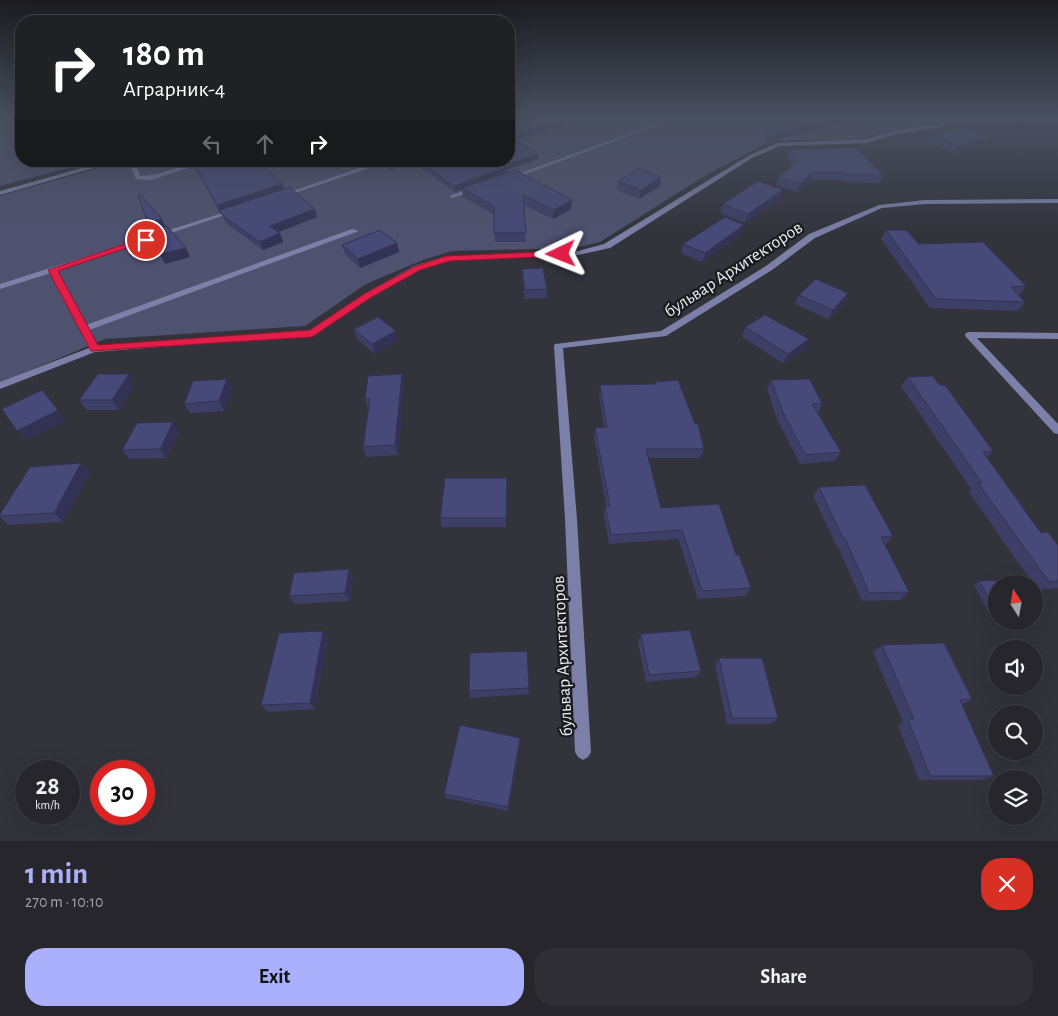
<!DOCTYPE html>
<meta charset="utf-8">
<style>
:root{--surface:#26262c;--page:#2e2e34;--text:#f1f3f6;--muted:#a4a5a9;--line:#424348;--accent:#aab0fb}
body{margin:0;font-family:"Alegreya Sans",sans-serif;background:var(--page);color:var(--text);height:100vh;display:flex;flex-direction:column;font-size:19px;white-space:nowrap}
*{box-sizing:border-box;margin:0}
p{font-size:16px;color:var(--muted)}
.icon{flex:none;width:28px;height:28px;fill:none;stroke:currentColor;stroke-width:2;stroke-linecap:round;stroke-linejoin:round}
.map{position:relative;height:841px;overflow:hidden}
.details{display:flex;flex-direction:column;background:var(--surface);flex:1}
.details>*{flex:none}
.top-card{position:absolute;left:15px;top:15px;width:500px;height:152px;border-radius:20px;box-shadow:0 5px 20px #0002,0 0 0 1px var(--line);background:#202124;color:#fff;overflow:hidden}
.needle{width:32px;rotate:349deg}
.controls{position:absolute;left:988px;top:575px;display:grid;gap:10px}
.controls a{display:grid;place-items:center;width:55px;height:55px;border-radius:50%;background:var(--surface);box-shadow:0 5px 20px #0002,0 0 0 1px var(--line);font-size:25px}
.speed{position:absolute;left:15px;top:760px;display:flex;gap:10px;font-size:25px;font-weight:700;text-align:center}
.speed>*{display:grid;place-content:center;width:65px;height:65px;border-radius:50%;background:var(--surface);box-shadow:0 5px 20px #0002,0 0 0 1px var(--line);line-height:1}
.speed small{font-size:12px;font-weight:400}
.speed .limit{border:8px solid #d22;background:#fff;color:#111}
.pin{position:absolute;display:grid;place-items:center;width:42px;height:42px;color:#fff;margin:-21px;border:2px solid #fff;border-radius:50%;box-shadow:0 1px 5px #0007}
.me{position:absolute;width:55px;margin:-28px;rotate:268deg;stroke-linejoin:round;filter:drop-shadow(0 0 4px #0008)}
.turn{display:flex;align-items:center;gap:18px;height:105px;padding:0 25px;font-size:22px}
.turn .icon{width:65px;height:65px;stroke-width:2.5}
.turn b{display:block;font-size:35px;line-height:42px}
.lanes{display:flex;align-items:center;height:48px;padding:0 25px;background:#0003;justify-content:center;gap:25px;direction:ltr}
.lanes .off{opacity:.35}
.round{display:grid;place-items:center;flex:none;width:52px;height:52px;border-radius:20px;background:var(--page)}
.headline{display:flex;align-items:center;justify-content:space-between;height:85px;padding:0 25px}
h1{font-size:30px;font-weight:700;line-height:38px;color:var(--accent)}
.cta{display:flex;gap:10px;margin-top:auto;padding:10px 25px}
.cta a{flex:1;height:58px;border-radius:20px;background:var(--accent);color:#111;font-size:20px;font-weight:700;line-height:58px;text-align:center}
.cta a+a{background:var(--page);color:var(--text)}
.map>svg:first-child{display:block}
.green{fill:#4f526f}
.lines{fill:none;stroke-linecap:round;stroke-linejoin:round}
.minor{fill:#7c80a8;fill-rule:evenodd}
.tertiary{fill:#7c80a8;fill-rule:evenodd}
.wall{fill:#3d3f67}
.shaded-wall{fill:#323354}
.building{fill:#474978;stroke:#323354}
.route{fill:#e11d48;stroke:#92132f}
.labels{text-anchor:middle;stroke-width:4.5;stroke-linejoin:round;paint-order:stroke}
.street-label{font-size:18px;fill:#ecedf2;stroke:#1a1b1e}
</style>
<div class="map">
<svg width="1058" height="841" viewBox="0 0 1058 841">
<rect width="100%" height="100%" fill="#32333b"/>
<!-- green -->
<g class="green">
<polygon points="0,119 21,119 21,161 49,164 87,163 0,186"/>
<polygon points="509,119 950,119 929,126 891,130 858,139 771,141 706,175 600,242 575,248 452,251 423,260 366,284 305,326 105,339 0,383 0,196 123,161 509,161"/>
</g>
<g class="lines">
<!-- minor -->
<g class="minor">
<polygon points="668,119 675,119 512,179 507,178"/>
<polygon points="957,119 965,119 937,128 897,134 867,143 780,146 752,158 610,248 578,255 450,260 420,270 370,298 315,335 95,352 0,389 0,382 89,348 51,273 0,289 0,284 232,210 237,211 57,271 86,325 352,229 359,231 89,330 97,346 310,330 364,294 414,266 446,256 578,251 604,244 748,156 777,143 867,139 896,130 937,124"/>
<path d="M 128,161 L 134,161 L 140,176 C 164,176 186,161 210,161 L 151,180 L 136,179 Z"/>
<polygon points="380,161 390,161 283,197 278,196"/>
<polygon points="475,187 478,189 477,190 452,198 449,196"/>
<polygon points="1058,199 1058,203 925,204 882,208 815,238 772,270 666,336 563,348 577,519 591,752 588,757 583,760 578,757 575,752 565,519 554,346 555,344 661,331 766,266 809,234 879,205 925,200"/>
<polygon points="969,332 1058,333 1058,339 977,338 1058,424 1058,434 1054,433 966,337 965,335 966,333"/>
</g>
<!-- tertiary -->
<polygon class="tertiary" points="107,161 118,161 0,195 0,191"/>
</g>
<!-- wall -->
<g class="wall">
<polygon points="784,119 767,142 764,133 766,127"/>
<polygon points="510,120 564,125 515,140 538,154 538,159 506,170 506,173 571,209 553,219 523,205 526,242 495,242 494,215 463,197 462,189 455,192 414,163 390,170 383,165 383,161 509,161"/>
<polygon points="930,135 986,144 954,153 927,142"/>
<polygon points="789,149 883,175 879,183 844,182 842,180 810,180 797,192 776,185 778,177 793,165 787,156"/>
<polygon points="195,161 263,161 258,163 285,189 315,209 317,217 279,232 280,233 283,242 263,250 226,223 220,211 219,211 195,168 193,162"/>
<polygon points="326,161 361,161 337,169"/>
<polygon points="661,177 660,186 639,199 617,190 618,181"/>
<polygon points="780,199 745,223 720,213 723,204"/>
<polygon points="886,230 919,244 1026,286 1019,295 1025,302 1018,311 930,308 881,239"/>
<polygon points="741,234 702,262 681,253 683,244"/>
<polygon points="397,243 399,252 360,268 345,254 342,245"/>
<polygon points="522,269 547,289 547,298 525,299 522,278"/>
<polygon points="799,295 844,303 828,319 795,304"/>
<polygon points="745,327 805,349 783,363 742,337"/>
<polygon points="354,329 398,340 375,354 357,339"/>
<polygon points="402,374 404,384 398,455 366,457 363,447 368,409 365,399"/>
<polygon points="908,377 993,451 987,458 1041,533 1058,545 1058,588 1037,590 1034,584 1033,584 969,492 971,489 901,386"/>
<polygon points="771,380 822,404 818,413 841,452 835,461 800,464 777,419 767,389"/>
<polygon points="655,382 704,449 700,458 649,458 661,508 736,555 751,588 746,596 698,599 678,539 609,544 604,515 605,506 606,506 594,437 595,428 604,427 599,395 600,385 654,384"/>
<polygon points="135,384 119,410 87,410 79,400"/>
<polygon points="232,388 224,411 190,413 184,404"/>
<polygon points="179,432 166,458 130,459 122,450"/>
<polygon points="81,463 90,473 63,522 9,525 0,517 0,514"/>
<polygon points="507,478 506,527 442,527 440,518"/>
<polygon points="819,487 893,536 885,545 909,592 900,600 862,601 838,547 837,547 813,496"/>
<polygon points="349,569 353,578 350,601 295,604 289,596"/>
<polygon points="979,581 996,584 996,611 988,611 974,585"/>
<polygon points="323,631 328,638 315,709 268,712 261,705"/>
<polygon points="641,634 701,671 696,677 646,682 638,642"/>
<polygon points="882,645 972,699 962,705 994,776 982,780 919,780 898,725 903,722 873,652"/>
<polygon points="527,651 529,694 470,698 469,691"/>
<polygon points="719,658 778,718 771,724 727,724 715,665"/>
<polygon points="520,743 508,811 446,798 444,794"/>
</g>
<!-- shaded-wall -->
<g class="shaded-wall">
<polygon points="834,119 854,119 767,142 769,136"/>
<polygon points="564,120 564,125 509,142 509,136"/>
<polygon points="990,137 986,144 954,153 958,146"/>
<polygon points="538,154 538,159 506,170 506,174 462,188 462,189 455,192 454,186 501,166"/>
<polygon points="341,161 361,161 337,169 335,163"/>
<polygon points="399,161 414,161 414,163 390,170 389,164"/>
<polygon points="813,172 810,180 797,192 800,184"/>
<polygon points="661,177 660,186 639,199 641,190"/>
<polygon points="283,184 285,190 219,211 217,205"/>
<polygon points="783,190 780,199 745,223 748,214"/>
<polygon points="572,200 571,209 553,219 554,210"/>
<polygon points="315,209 317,217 273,234 270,226"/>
<polygon points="162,219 166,228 153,232 148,223"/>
<polygon points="744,225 741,234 702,262 705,253"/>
<polygon points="280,233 283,242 263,250 260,242"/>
<polygon points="397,243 399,252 360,268 358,259"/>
<polygon points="186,248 190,257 165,264 160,254"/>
<polygon points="848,293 844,303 828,319 833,310"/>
<polygon points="396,331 398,340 375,354 372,344"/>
<polygon points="809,339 805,349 783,363 788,354"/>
<polygon points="129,374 135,384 119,410 112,400"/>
<polygon points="402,374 404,384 398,455 395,445"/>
<polygon points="227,379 232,388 224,411 219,401"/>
<polygon points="42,390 66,420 26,440 17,431"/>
<polygon points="173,422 179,432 166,458 160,449"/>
<polygon points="81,463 90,473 63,522 54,513"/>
<polygon points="507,478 508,487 506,527 506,518"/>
<polygon points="349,569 353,578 350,601 345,593"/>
<polygon points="323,631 328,638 315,709 310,703"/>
<polygon points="520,738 520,743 508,811 508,807"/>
</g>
<!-- building -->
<g class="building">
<polygon points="514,119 562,119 564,120 509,136 509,120 510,120"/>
<polygon points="784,119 834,119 769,136 766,127"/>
<polygon points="963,126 990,137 958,146 930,135"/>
<polygon points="509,137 538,154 501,166 505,168 454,186 419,161 509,161"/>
<polygon points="856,148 883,175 847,175 845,172 813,172 800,184 778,177 798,161 789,149"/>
<polygon points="195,161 256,161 283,184 217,205 193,162"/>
<polygon points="333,161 341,161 335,163"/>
<polygon points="385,161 399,161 389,164"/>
<polygon points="639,169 661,177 641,190 618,181"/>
<polygon points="515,170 572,200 554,210 523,195 526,233 494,233 494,206 462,188"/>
<polygon points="758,181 783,190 748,214 723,204"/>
<polygon points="290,187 315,209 270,226 280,233 260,242 222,215 220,210"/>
<polygon points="140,194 162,219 148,223 138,196"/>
<polygon points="725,217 744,225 705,253 683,244"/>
<polygon points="167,226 186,248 160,254 151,231"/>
<polygon points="380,230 397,243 358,259 342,245"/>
<polygon points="886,230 906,230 919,244 983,242 1026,286 1011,287 1025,302 936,299"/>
<polygon points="543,268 547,289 525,290 522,269"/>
<polygon points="816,279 848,293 833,310 799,295"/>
<polygon points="765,315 809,339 788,354 745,327"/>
<polygon points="378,317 396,331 372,344 354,329"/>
<polygon points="98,374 129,374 112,400 79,400"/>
<polygon points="402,374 395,445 363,447 370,399 365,399 368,376"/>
<polygon points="932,376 940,385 945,385 993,451 983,452 1041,533 1048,532 1058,545 1058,581 1049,582 978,483 982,483 908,377"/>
<polygon points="227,379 219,401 184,404 193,381"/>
<polygon points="810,379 822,404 812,404 841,452 805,455 782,410 771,380"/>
<polygon points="678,380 695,424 698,424 704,449 646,449 661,508 719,504 736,555 739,555 751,588 702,591 682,530 611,535 605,506 610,506 595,428 607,427 600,385 656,384 655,382"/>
<polygon points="42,390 58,410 17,431 2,409"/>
<polygon points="173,422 160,449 122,450 137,423"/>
<polygon points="81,463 54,513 0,516 0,514 30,467"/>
<polygon points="445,478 507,478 506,518 440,518"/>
<polygon points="865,485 893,536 881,537 909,592 869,593 845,538 843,538 819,487"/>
<polygon points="349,569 345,593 289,596 294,573"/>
<polygon points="1001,580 1003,584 996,584 996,607 994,607 979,581"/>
<polygon points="690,630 701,671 649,675 641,634"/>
<polygon points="323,631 310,703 261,705 279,633"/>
<polygon points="944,643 972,699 960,700 994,776 930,776 908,719 914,719 882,645"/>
<polygon points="527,651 529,688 469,691 470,653"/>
<polygon points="719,658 762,658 778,718 732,718"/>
<polygon points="460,725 520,738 508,807 444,794"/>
</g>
<!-- sky -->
<linearGradient id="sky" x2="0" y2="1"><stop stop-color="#1c1c20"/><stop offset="0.5" stop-color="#495060"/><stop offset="1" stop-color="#495060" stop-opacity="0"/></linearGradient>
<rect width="1058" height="236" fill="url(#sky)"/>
<!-- route -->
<polygon class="route" points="143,238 150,240 58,271 98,345 310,330 364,294 414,267 446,256 561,251 566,254 561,256 450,261 420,270 370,298 312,337 91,351 48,270"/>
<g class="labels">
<!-- street labels -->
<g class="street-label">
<text transform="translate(733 269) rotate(-33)" y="6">бульвар Архитекторов</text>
<text transform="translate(562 656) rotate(-93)" y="6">бульвар Архитекторов</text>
</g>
</g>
</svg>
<div class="controls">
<a><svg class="needle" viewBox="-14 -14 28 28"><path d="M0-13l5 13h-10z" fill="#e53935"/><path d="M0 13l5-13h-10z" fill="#a4a5a9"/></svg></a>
<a><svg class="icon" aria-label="sound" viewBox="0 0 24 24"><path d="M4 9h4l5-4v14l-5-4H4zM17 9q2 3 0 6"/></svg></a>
<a><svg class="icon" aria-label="search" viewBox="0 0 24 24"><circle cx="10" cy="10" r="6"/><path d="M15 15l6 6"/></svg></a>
<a><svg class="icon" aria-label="layers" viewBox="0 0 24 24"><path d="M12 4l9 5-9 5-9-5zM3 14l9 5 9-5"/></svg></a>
</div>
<div class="speed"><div>28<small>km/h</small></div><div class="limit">30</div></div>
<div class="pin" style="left:146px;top:240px;background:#d93025"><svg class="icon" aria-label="arrive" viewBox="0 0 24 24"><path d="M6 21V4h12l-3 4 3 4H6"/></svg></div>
<svg class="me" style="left:561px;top:254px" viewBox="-20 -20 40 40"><path d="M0-17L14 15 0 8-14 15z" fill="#e11d48" stroke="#fff" stroke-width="4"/></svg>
<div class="top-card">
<div class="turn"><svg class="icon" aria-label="right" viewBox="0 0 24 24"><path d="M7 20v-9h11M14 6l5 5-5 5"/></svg><div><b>180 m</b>Аграрник-4</div></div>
<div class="lanes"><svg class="icon off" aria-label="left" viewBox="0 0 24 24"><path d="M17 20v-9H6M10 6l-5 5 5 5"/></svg><svg class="icon off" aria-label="ahead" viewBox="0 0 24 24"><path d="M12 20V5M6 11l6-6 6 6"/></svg><svg class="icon" aria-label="right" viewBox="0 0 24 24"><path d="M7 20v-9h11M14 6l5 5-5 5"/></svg></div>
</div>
</div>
<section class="details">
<div class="headline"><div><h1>1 min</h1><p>270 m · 10:10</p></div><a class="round" style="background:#d93025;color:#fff"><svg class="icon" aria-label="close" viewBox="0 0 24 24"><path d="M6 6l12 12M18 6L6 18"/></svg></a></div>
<div class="cta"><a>Exit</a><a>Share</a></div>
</section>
